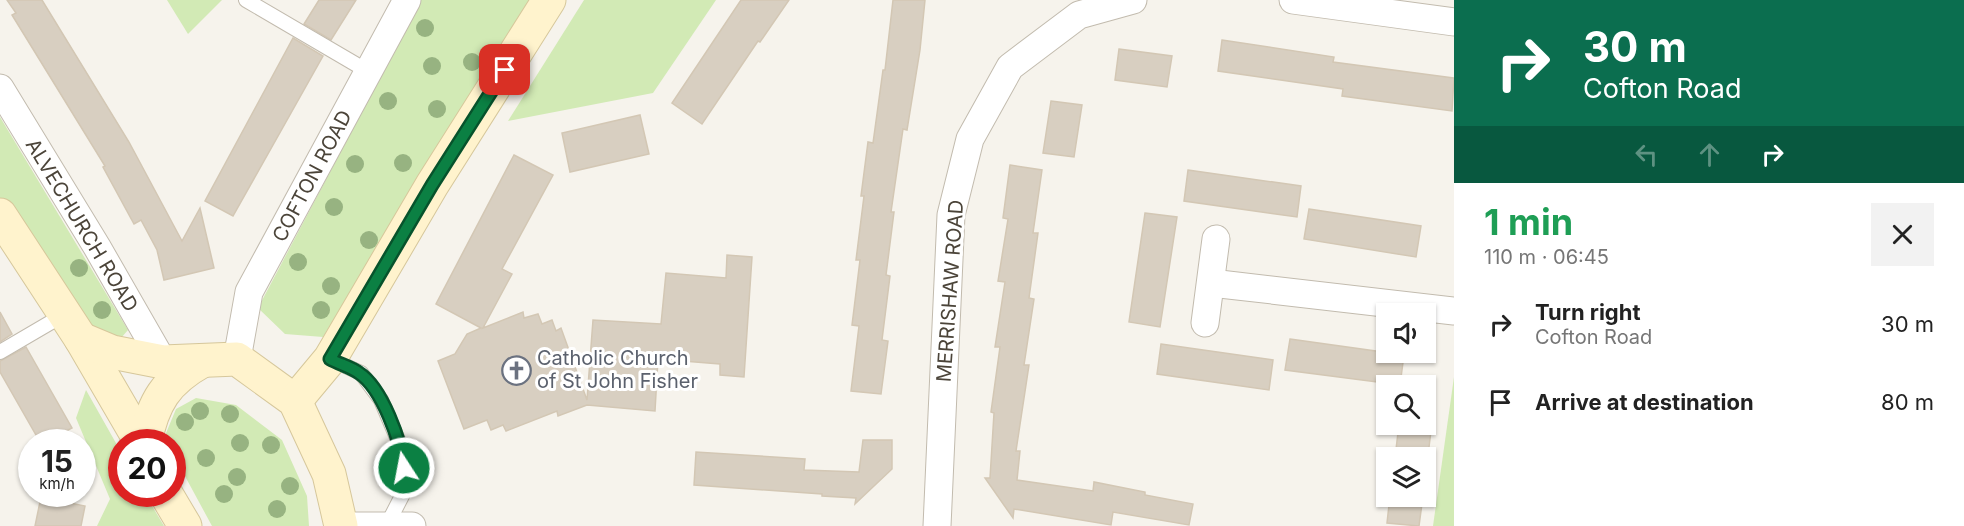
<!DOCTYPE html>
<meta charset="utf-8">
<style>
:root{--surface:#fff;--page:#f2f2f2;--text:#222;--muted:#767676}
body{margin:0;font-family:Inter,sans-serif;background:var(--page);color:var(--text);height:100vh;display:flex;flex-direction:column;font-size:22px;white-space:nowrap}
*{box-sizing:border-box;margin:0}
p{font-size:20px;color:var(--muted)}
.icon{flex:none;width:33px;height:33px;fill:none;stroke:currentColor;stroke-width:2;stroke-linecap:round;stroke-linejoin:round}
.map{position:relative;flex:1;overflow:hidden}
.sheet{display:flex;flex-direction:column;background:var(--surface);width:510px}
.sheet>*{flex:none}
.top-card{background:#0b6e4f;color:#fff;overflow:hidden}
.controls{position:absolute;left:1376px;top:303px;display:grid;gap:12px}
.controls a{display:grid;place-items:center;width:60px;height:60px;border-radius:0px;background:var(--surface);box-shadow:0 2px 4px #0004;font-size:30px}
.speed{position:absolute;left:18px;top:429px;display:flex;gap:12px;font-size:30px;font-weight:700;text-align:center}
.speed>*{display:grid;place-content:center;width:78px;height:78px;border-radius:50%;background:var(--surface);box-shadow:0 2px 4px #0004;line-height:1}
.speed small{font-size:15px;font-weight:400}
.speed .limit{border:9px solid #d22;background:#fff;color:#111}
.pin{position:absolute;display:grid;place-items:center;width:51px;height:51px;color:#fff;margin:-26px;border-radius:12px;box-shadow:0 3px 9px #0006}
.me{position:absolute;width:66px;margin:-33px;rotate:349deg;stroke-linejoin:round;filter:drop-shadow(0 0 4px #0008)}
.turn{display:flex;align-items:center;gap:21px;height:126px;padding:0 30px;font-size:27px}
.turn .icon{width:78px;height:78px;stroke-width:2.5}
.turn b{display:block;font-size:42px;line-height:51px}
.lanes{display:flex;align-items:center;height:57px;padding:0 30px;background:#0003;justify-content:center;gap:30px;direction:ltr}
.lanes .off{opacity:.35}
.round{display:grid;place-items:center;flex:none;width:63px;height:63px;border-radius:0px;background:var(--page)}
.headline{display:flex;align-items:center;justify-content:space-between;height:102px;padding:0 30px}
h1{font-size:36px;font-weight:700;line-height:45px;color:#1e9e55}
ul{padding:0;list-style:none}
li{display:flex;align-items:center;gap:18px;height:78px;padding:0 30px}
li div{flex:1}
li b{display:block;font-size:22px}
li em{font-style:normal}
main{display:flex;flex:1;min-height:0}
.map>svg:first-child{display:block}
.green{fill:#d2eab5}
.building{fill:#d8cfc1;stroke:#d3c7b4;stroke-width:1.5}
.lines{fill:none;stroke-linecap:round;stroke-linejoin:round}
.lane-casing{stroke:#c2bbae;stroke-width:16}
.street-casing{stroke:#c2bbae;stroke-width:29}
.secondary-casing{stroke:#d6c79b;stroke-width:35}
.lane{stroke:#fff;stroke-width:14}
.street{stroke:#fff;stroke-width:27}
.secondary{stroke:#fff3cd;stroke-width:33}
.tree{fill:#97b381}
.route-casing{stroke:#07532c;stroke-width:15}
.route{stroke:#0b8043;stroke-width:10}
.labels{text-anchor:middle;stroke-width:6;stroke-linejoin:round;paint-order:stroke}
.street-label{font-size:20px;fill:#4b4439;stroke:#fff}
.worship-label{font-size:20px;fill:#5b616d;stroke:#fff;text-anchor:start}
</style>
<main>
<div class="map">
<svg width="1454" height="526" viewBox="0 0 1454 526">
<rect width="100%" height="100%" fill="#f6f3ec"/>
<!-- green -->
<g class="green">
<polygon points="167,0 222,0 188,34"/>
<polygon points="421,0 537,0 452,124 323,337 285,334 258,308"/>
<polygon points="584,0 716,0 653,93 508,121"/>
<polygon points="0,117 128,330 121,338 111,339 72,313 0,200"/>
<polygon points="1454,377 1454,526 1433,526"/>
<polygon points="86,390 121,452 122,494 145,494 164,526 97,526 110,499 76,418"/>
<polygon points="196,398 236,405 282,440 307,496 309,526 212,526 173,454 172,442 166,442 164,438 176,409"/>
</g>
<!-- building -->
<g class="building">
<polygon points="7,0 42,0 129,142 182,241 200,208 214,268 164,280 157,250 141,220 134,224 103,167 105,166 12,15 16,13"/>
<polygon points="319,0 356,0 331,40 304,24"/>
<polygon points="741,0 789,0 760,42 758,41 702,124 672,103"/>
<polygon points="893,0 925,0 920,50 907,130 903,129 891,212 894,212 886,275 890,276 882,340 888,341 881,394 851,391 859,326 852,325 860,260 856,260 864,196 861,196 868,142 873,143 883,70 885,70"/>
<polygon points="293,38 323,56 233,216 205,201"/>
<polygon points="1222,40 1334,57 1333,62 1454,78 1452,111 1342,96 1343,89 1218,71"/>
<polygon points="1119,49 1172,56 1167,87 1115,80"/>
<polygon points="1051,101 1082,105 1074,157 1043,153"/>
<polygon points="640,115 649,154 570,172 562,133"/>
<polygon points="514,155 553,175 502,269 512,274 483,328 523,312 524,318 538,314 542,324 552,320 556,331 561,328 587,400 593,320 661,324 666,273 726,278 727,255 752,257 744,377 720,375 720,364 658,359 655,411 587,405 558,416 557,411 506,431 503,425 491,430 487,420 464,429 438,361 455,354 467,334 481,328 436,304"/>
<polygon points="1010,165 1042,170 1033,233 1038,233 1029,298 1034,299 1024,365 1029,365 1016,451 1020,451 1017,480 1093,491 1094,482 1145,492 1145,495 1193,504 1189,525 1113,512 1111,525 1014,509 1013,518 985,478 990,478 994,413 991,412 1000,347 995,347 1005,282 998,281 1008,219 1003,218"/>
<polygon points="1188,170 1301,186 1297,217 1184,201"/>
<polygon points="1309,209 1421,226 1416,257 1304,239"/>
<polygon points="1145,213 1177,217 1160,327 1129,322"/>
<polygon points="0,312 12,334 0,342"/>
<polygon points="1290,339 1404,355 1400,385 1285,370"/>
<polygon points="1161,344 1273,360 1269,390 1157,374"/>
<polygon points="26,347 72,428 46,442 40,442 0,372 0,361"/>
<polygon points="1425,414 1433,415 1425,479 1425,458 1395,458 1399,424 1425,424"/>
<polygon points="863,440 892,440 892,469 855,504 856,498 822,496 822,494 694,485 696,452 805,459 804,470 859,472"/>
<polygon points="1390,496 1423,496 1419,526 1387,523"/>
<polygon points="41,497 85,506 81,526 35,526"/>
</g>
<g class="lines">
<defs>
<g id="lane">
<polyline points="246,0 369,72"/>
<polyline points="0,352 65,314"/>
<polyline points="330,359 361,373 381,400 401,447 406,488 387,525"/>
</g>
<g id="street">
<polyline points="1293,0 1454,22"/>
<polyline points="0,88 97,247 163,362"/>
<polyline points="1211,283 1454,311"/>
<polyline points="1205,323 1216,239"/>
<polyline points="237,359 249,292 407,0"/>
<polyline points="349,526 412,526"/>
<polyline points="937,526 951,215 970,139 1010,67 1079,15 1133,0"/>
</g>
<g id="secondary">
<polyline points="0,215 81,339 141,442"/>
<polyline points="81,339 112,352 163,362 237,359 295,401 329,474 341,526"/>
<polyline points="295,401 330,359 432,185 549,0"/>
<path d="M 145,442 C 153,402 166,381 202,361"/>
<polyline points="166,494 185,526"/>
</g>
</defs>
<!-- lane casing -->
<use href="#lane" class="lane-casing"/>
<!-- street casing -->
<use href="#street" class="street-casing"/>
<!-- secondary casing -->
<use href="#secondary" class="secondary-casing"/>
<!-- lane -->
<use href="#lane" class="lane"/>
<!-- street -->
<use href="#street" class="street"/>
<!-- secondary -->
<use href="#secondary" class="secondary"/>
</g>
<!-- trees -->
<g class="tree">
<circle cx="425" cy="28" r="9"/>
<circle cx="472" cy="62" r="9"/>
<circle cx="432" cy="66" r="9"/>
<circle cx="388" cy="101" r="9"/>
<circle cx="437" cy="109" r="9"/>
<circle cx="403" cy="163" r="9"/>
<circle cx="355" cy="164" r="9"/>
<circle cx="334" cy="207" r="9"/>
<circle cx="369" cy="240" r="9"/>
<circle cx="298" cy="262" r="9"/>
<circle cx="79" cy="268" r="9"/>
<circle cx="331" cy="286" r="9"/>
<circle cx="102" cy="310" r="9"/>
<circle cx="321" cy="310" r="9"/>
<circle cx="200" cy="411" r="9"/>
<circle cx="230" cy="414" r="9"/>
<circle cx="185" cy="422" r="9"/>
<circle cx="240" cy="443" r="9"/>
<circle cx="271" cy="445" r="9"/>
<circle cx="206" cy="458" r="9"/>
<circle cx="237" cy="477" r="9"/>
<circle cx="290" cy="486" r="9"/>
<circle cx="224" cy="494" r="9"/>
<circle cx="277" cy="509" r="9"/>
</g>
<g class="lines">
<defs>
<path id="route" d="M 404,468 C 401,441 382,388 359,373 C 351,367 339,364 330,359 L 432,185 L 505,70"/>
</defs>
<!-- route casing -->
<use href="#route" class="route-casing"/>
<!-- route -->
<use href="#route" class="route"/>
</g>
<!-- icons -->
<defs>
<symbol id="church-ring" viewBox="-11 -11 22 22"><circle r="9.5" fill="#fff" stroke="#6b7280" stroke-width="1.5"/><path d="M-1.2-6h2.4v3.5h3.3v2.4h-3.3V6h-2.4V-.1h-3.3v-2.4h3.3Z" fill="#6b7280"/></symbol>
</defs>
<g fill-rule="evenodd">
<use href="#church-ring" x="500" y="354" width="33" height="33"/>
</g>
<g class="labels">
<!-- street labels -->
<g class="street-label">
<text transform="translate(312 176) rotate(-62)" y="7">COFTON ROAD</text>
<text transform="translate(82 225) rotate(59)" y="7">ALVECHURCH ROAD</text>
<text transform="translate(950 291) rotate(-86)" y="7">MERRISHAW ROAD</text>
</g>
<!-- worship labels -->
<g class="worship-label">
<text x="537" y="365">Catholic Church<tspan x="537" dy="23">of St John Fisher</tspan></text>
</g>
</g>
</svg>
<div class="controls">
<a><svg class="icon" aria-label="sound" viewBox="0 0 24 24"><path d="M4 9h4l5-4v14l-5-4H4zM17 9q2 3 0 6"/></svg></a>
<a><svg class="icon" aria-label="search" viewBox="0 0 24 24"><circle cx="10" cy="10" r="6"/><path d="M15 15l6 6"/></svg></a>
<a><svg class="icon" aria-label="layers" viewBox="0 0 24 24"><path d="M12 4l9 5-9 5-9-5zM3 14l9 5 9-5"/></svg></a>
</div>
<div class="speed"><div>15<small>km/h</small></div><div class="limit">20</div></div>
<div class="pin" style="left:505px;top:70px;background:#d93025"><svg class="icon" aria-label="arrive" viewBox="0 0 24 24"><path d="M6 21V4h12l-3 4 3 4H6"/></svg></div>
<svg class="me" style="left:404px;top:468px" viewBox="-20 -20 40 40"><circle r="17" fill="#0b8043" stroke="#fff" stroke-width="3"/><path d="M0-11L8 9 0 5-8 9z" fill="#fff"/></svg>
</div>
<section class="sheet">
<div class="top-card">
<div class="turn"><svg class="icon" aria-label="right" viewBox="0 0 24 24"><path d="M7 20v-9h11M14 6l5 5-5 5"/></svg><div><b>30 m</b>Cofton Road</div></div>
<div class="lanes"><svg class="icon off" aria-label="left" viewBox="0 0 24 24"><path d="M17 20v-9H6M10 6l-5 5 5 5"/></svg><svg class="icon off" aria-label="ahead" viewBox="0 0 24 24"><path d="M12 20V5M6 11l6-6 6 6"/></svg><svg class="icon" aria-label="right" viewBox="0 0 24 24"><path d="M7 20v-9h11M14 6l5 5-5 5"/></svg></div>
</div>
<div class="headline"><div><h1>1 min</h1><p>110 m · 06:45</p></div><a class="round"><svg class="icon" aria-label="close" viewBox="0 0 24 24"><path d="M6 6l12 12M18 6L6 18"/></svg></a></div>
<ul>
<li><svg class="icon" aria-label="right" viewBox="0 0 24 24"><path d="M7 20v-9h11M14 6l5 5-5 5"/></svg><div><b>Turn right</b><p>Cofton Road</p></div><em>30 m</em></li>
<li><svg class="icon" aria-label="arrive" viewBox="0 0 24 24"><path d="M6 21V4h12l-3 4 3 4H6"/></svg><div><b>Arrive at destination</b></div><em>80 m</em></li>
</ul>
</section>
</main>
